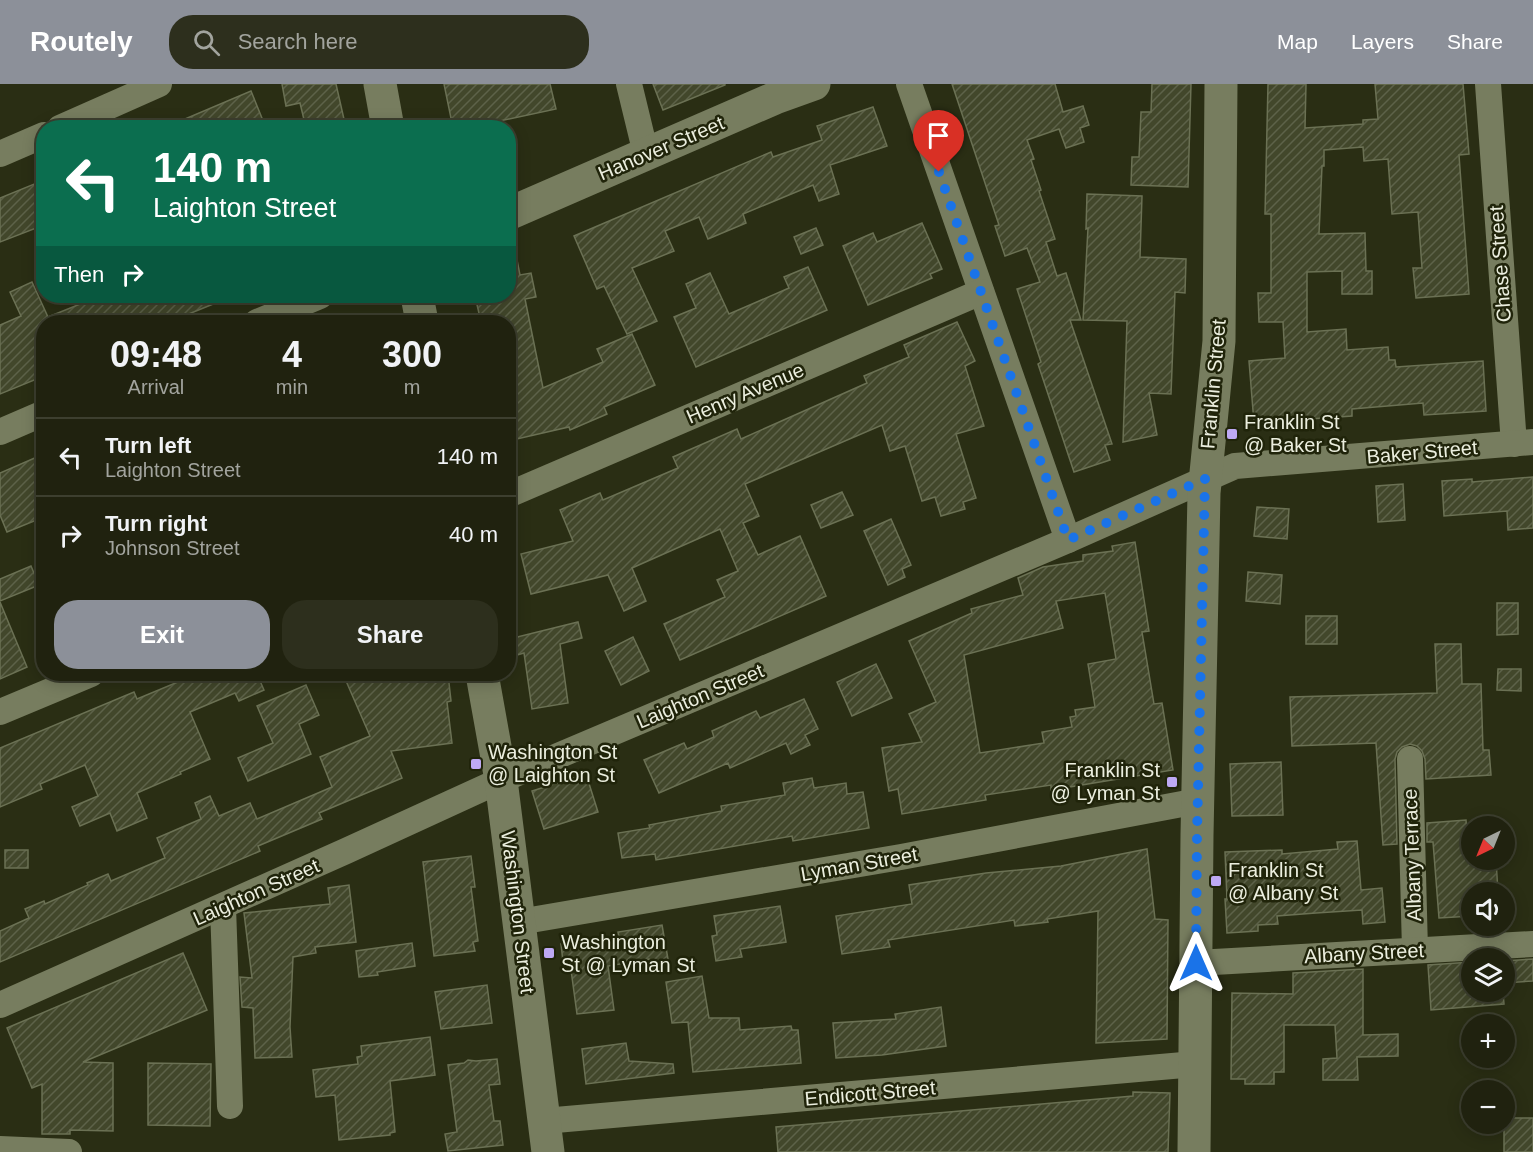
<!DOCTYPE html>
<meta charset="utf-8">
<style>
:root{--surface:#20220f;--page:#2d2f1d;--text:#f1f3f6;--muted:#a2a49e;--line:#3d3f2f;--accent:#8c9099}
body{margin:0;font-family:Helvetica,sans-serif;background:var(--page);color:var(--text);height:100vh;display:flex;flex-direction:column;font-size:22px;white-space:nowrap}
*{box-sizing:border-box;margin:0}
p{font-size:20px;color:var(--muted)}
.icon{flex:none;width:33px;height:33px;fill:none;stroke:currentColor;stroke-width:2;stroke-linecap:round;stroke-linejoin:round}
.map{position:relative;flex:1;overflow:hidden}
.panel{position:absolute;left:36px;top:231px;width:480px;height:366px;display:flex;flex-direction:column;background:var(--surface);border-radius:24px;box-shadow:0 3px 15px #0003,0 0 0 2px var(--line)}
.panel>*{flex:none}
.guide{position:absolute;left:36px;top:36px;width:480px;height:183px;border-radius:24px;box-shadow:0 3px 15px #0003,0 0 0 2px var(--line);background:#0b6e4f;color:#fff;overflow:hidden}
.needle{width:39px;rotate:223deg}
.fabs{position:absolute;left:1461px;top:732px;display:grid;gap:12px}
.fabs a{display:grid;place-items:center;width:54px;height:54px;border-radius:50%;background:var(--surface);box-shadow:0 3px 15px #0003,0 0 0 2px var(--line);font-size:30px}
.pin{position:absolute;display:grid;place-items:center;width:51px;height:51px;color:#fff;margin:-62px -26px;border-radius:50% 50% 50% 0;rotate:-45deg;box-shadow:0 0 6px #0007}
.pin .icon{rotate:45deg}
.me{position:absolute;width:66px;margin:-33px;rotate:0deg;stroke-linejoin:round;filter:drop-shadow(0 0 4px #0008)}
.turn{display:flex;align-items:center;gap:21px;height:126px;padding:0 18px;font-size:27px}
.turn .icon{width:78px;height:78px;stroke-width:2.5}
.turn b{display:block;font-size:42px;line-height:51px}
.then{display:flex;align-items:center;height:57px;padding:0 18px;background:#0003;gap:12px;font-size:22px}
.eta{display:flex;justify-content:space-evenly;align-items:center;height:102px;text-align:center}
.eta b{font-size:36px;font-weight:700;line-height:42px}
.primary-button{display:flex;gap:12px;margin-top:auto;padding:12px 18px}
.primary-button a{flex:1;height:69px;border-radius:24px;background:var(--accent);color:#fff;font-size:24px;font-weight:700;line-height:69px;text-align:center}
.primary-button a+a{background:var(--page);color:var(--text)}
ul{padding:0;list-style:none}
li{display:flex;align-items:center;gap:18px;height:78px;padding:0 18px;border-top:2px solid var(--line)}
li div{flex:1}
li b{display:block;font-size:22px}
li em{font-style:normal}
header{display:flex;align-items:center;gap:36px;box-sizing:border-box;height:84px;padding:0 30px;background:var(--accent);color:#fff}
header strong{font-size:28px}
nav{display:flex;gap:33px;margin-inline-start:auto;font-size:21px}
.search{width:420px;height:54px;background:var(--page);display:flex;align-items:center;gap:15px;box-sizing:border-box;padding:0 21px;border-radius:24px;color:var(--muted);font-size:22px}
.map>svg:first-child{display:block}
.building{fill:url(#building-hatch);stroke:#6b7154;stroke-width:1.5;fill-rule:evenodd}
.lines{fill:none;stroke-linecap:round;stroke-linejoin:round}
.street{stroke:#777d5f;stroke-width:26}
.secondary{stroke:#777d5f;stroke-width:33}
.route{stroke:#1a73e8;stroke-width:10;stroke-dasharray:0 18}
.poi-dot{fill:#bea9f4;stroke:#20240a;stroke-width:2}
.labels{text-anchor:middle;stroke-width:5;stroke-linejoin:round;paint-order:stroke}
.street-label{font-size:20px;fill:#ebeede;stroke:#20240a}
.poi-label{font-size:20px;fill:#ebeede;stroke:#20240a;text-anchor:start}
</style>
<header>
<strong>Routely</strong>
<div class="search"><svg class="icon" aria-label="search" viewBox="0 0 24 24"><circle cx="10" cy="10" r="6"/><path d="M15 15l6 6"/></svg>Search here</div>
<nav><a>Map</a><a>Layers</a><a>Share</a></nav>
</header>
<div class="map">
<svg width="1533" height="1068" viewBox="0 0 1533 1068">
<defs>
<pattern id="building-hatch" width="6" height="6" patternUnits="userSpaceOnUse" patternTransform="scale(1.5)"><rect width="6" height="6" fill="#42472b"/><path d="M-1 1l2-2M0 6l6-6M5 7l2-2" fill="none" stroke="#5d6249"/></pattern>
</defs>
<rect width="100%" height="100%" fill="#2a2e14"/>
<!-- building -->
<g class="building">
<polygon points="282,0 336,0 346,44 306,44 300,19 286,22"/>
<polygon points="444,0 550,0 556,25 467,44 453,44"/>
<polygon points="653,0 725,0 725,1 663,26"/>
<polygon points="952,0 1055,0 1063,28 1083,22 1089,41 1080,44 1084,58 1066,64 1059,45 1027,56 1034,75 1031,76 1041,106 1039,107 1055,155 1046,158 1057,192 1066,189 1081,236 1070,236 1112,360 1105,361 1110,376 1074,388 1038,280 1041,278 1017,205 1040,198 1027,164 1005,172 995,142 999,141"/>
<polygon points="1152,0 1191,0 1188,103 1131,101 1132,73 1139,73 1141,28 1151,28"/>
<polygon points="1268,0 1306,0 1305,44 1363,40 1363,36 1378,35 1375,0 1463,0 1469,70 1459,71 1469,210 1416,214 1413,184 1422,184 1418,128 1392,130 1388,75 1364,77 1363,63 1324,66 1324,82 1322,82 1319,150 1365,149 1366,187 1372,187 1372,210 1342,210 1342,187 1307,188 1307,248 1346,245 1347,266 1388,263 1389,276 1395,276 1396,283 1483,277 1486,327 1424,331 1423,319 1352,325 1352,332 1254,339 1249,277 1285,274 1283,238 1259,238 1258,209 1271,209 1271,130 1265,130"/>
<polygon points="251,7 266,44 166,44 166,43"/>
<polygon points="873,23 887,62 830,81 839,110 819,117 813,101 743,130 746,139 708,155 699,133 665,147 674,167 632,184 657,237 627,250 604,202 597,205 574,152 771,68 773,73 822,56 817,42"/>
<polygon points="44,96 44,141 0,158 0,114"/>
<polygon points="1087,110 1142,112 1140,173 1186,175 1185,209 1175,208 1171,310 1149,309 1157,351 1123,358 1127,237 1083,236 1088,144 1086,145"/>
<polygon points="922,139 942,185 930,190 932,194 868,221 843,162 873,149 877,158"/>
<polygon points="816,144 823,161 801,170 794,153"/>
<polygon points="517,176 520,191 531,189 536,213 525,215 543,304 603,278 597,265 632,250 655,301 604,323 607,330 570,346 569,343 508,357 508,238 481,238 475,212 508,212 508,177"/>
<polygon points="808,183 827,226 696,283 674,233 696,224 686,200 710,189 729,230 789,204 784,193"/>
<polygon points="32,198 48,233 100,212 233,212 169,238 44,238 44,292 0,310 0,241 21,232 10,208"/>
<polygon points="957,238 975,277 965,282 984,342 956,350 976,414 963,418 965,425 941,432 935,413 922,417 905,362 890,367 882,341 745,400 759,432 743,439 758,471 800,452 826,512 680,576 664,540 725,513 717,496 738,487 720,445 632,484 646,517 624,527 608,491 531,510 521,470 573,457 560,426 600,409 603,416 678,384 673,373 737,345 741,355 867,299 864,292 909,273 904,261"/>
<polygon points="44,370 44,433 7,448 0,431 0,389"/>
<polygon points="1533,393 1533,444 1508,446 1507,427 1444,432 1442,397 1472,395 1472,398"/>
<polygon points="1403,400 1405,436 1378,438 1376,402"/>
<polygon points="842,408 853,431 821,444 811,421"/>
<polygon points="1257,423 1289,425 1287,455 1254,452"/>
<polygon points="891,435 911,481 902,485 905,493 888,501 864,447"/>
<path d="M 1135,458 L 1149,547 L 1142,548 L 1154,620 L 1162,619 L 1173,686 L 1051,706 L 1051,701 L 985,711 L 986,716 L 902,730 L 898,705 L 889,707 L 882,664 L 922,658 L 909,630 L 936,618 L 909,557 L 972,529 L 971,525 L 1023,511 L 1018,494 L 1043,483 L 1083,477 L 1083,471 L 1113,467 L 1112,462 ZM 1105,509 L 1116,575 L 1088,580 L 1095,623 L 1075,626 L 1076,632 L 1070,633 L 1072,643 L 1042,648 L 1044,659 L 980,669 L 964,571 L 1063,544 L 1056,517 Z"/>
<polygon points="31,482 39,501 0,517 0,495"/>
<polygon points="1248,488 1282,491 1280,520 1246,517"/>
<polygon points="0,518 27,583 0,595"/>
<polygon points="1497,519 1518,519 1518,550 1497,551"/>
<rect x="1306" y="532" width="31" height="28"/>
<polygon points="578,538 582,554 560,560 568,619 532,625 524,569 517,571 513,554"/>
<polygon points="633,553 649,587 621,601 605,567"/>
<polygon points="1435,560 1461,560 1462,600 1481,600 1483,666 1489,666 1491,691 1426,695 1425,675 1422,667 1417,662 1410,660 1402,663 1397,668 1395,675 1397,760 1383,761 1376,659 1292,662 1290,613 1437,609"/>
<polygon points="876,580 892,614 852,632 837,598"/>
<polygon points="1498,585 1521,585 1521,607 1497,606"/>
<polygon points="197,590 257,590 264,606 239,617 235,609 190,628 210,675 180,688 181,690 137,709 147,734 117,747 110,729 80,742 72,723 98,712 85,681 40,700 42,705 0,723 0,664 134,608 137,615"/>
<polygon points="343,590 448,590 451,617 447,618 452,659 391,667 402,694 319,729 322,735 258,762 260,767 0,878 0,847 29,834 25,825 44,817 45,820 88,801 87,799 108,790 111,797 165,774 157,754 201,735 195,719 210,712 219,732 250,719 257,735 332,703 320,673 370,652"/>
<polygon points="306,601 319,631 299,640 311,670 248,697 238,674 273,659 257,622"/>
<polygon points="804,615 818,645 805,651 810,661 791,670 786,659 730,684 728,679 659,709 644,676 684,659 687,665 714,653 712,647 756,627 760,634"/>
<polygon points="1281,678 1283,731 1232,732 1230,680"/>
<polygon points="586,690 598,728 544,745 532,707"/>
<polygon points="812,694 814,704 846,699 847,710 863,708 869,744 793,757 792,752 656,776 655,770 622,774 618,749 650,744 649,741 722,727 721,722 785,711 783,699"/>
<polygon points="1466,736 1469,773 1472,773 1472,776 1496,776 1498,808 1472,808 1472,832 1439,834 1433,758 1427,758 1427,739"/>
<polygon points="1357,757 1361,806 1382,804 1385,838 1363,840 1362,826 1316,829 1277,832 1278,840 1258,841 1258,847 1227,849 1225,815 1227,815 1225,768 1282,766 1282,770 1338,765 1337,758"/>
<polygon points="1147,765 1155,835 1168,836 1167,955 1096,959 1098,827 1047,835 1048,838 1015,842 1014,836 888,856 890,863 842,870 836,832 912,820 909,801 986,789 1061,782"/>
<rect x="5" y="766" width="23" height="18"/>
<polygon points="471,772 475,803 471,803 478,857 473,858 475,867 434,872 423,778"/>
<polygon points="349,801 356,858 315,863 316,869 293,873 290,943 292,973 255,974 253,924 242,923 240,893 252,894 244,829 330,820 328,804"/>
<polygon points="780,822 786,858 740,865 742,873 716,877 712,852 717,851 714,832"/>
<polygon points="662,841 669,881 651,884 649,875 608,882 614,926 577,930 571,886 564,887 561,860 619,853 618,848"/>
<polygon points="412,859 415,882 377,888 378,891 359,893 356,867"/>
<polygon points="183,869 207,926 83,978 113,979 113,1047 70,1046 70,1050 42,1050 42,1000 32,1004 7,944"/>
<polygon points="1533,875 1533,897 1504,899 1504,877"/>
<polygon points="1472,878 1472,908 1503,908 1504,920 1431,926 1428,881"/>
<polygon points="1363,885 1363,951 1398,950 1398,972 1357,973 1358,996 1323,996 1323,975 1337,974 1335,941 1284,941 1284,988 1274,988 1274,1000 1245,1000 1245,995 1231,995 1232,909 1293,910 1293,889"/>
<polygon points="702,892 709,934 739,934 740,946 791,942 792,946 798,946 801,979 693,988 688,938 672,939 666,898"/>
<polygon points="487,901 492,939 441,945 435,908"/>
<polygon points="941,923 946,962 882,971 836,974 833,939 896,935 895,930"/>
<polygon points="430,953 435,991 390,997 395,1048 390,1049 390,1051 339,1056 335,1011 316,1013 313,986 358,980 357,973 362,972 361,962"/>
<polygon points="626,959 629,977 673,980 674,989 586,1000 582,965"/>
<polygon points="497,975 500,1000 489,1001 494,1037 500,1037 503,1061 448,1067 445,1050 457,1048 448,981 464,979 468,976 476,977"/>
<polygon points="148,979 211,980 210,1042 148,1041"/>
<polygon points="1133,1008 1170,1009 1168,1068 778,1068 776,1043 1133,1012"/>
<rect x="1504" y="1034" width="29" height="34"/>
</g>
<g class="lines">
<!-- street -->
<g class="street">
<polyline points="629,0 646,70"/>
<polyline points="909,0 1068,456"/>
<polyline points="1488,0 1514,360"/>
<polyline points="60,44 159,0"/>
<polyline points="0,70 44,51"/>
<polyline points="257,238 320,212"/>
<polyline points="0,348 44,329"/>
<polyline points="508,411 981,208"/>
<polyline points="0,628 91,590"/>
<polyline points="1410,675 1415,866"/>
<polyline points="223,823 230,1022"/>
<polyline points="519,838 901,773 1198,717"/>
<polyline points="1196,879 1533,860"/>
<polyline points="0,921 346,767 501,696 1068,456 1235,382 1533,358"/>
<polyline points="544,1037 1195,980"/>
<polyline points="0,1065 69,1068"/>
</g>
<!-- secondary -->
<g class="secondary">
<polyline points="380,0 388,44"/>
<polyline points="508,130 775,14 814,0"/>
<polyline points="417,212 422,238"/>
<polyline points="482,590 501,696 548,1068"/>
<polyline points="1194,1068 1197,751 1204,409 1219,257 1221,0"/>
</g>
</g>
<g class="lines">
<!-- route -->
<polyline class="route" points="939,88 1068,456 1205,395 1197,751 1196,879"/>
</g>
<!-- markers -->
<g class="poi-dot">
<rect x="1226" y="344" width="12" height="12" rx="3"/>
<rect x="470" y="674" width="12" height="12" rx="3"/>
<rect x="1166" y="692" width="12" height="12" rx="3"/>
<rect x="1210" y="791" width="12" height="12" rx="3"/>
<rect x="543" y="863" width="12" height="12" rx="3"/>
</g>
<g class="labels">
<!-- street labels -->
<g class="street-label">
<text transform="translate(661 64) rotate(-23)" y="7">Hanover Street</text>
<text transform="translate(1500 180) rotate(-94)" y="7">Chase Street</text>
<text transform="translate(1213 300) rotate(-85)" y="7">Franklin Street</text>
<text transform="translate(745 309) rotate(-23)" y="7">Henry Avenue</text>
<text transform="translate(1422 368) rotate(-5)" y="7">Baker Street</text>
<text transform="translate(700 612) rotate(-23)" y="7">Laighton Street</text>
<text transform="translate(1412 771) rotate(-92)" y="7">Albany Terrace</text>
<text transform="translate(859 780) rotate(-10)" y="7">Lyman Street</text>
<text transform="translate(256 808) rotate(-24)" y="7">Laighton Street</text>
<text transform="translate(518 828) rotate(83)" y="7">Washington Street</text>
<text transform="translate(1364 869) rotate(-3)" y="7">Albany Street</text>
<text transform="translate(870 1009) rotate(-5)" y="7">Endicott Street</text>
</g>
<!-- poi labels -->
<g class="poi-label">
<text x="1244" y="345">Franklin St<tspan x="1244" dy="23">@ Baker St</tspan></text>
<text x="488" y="675">Washington St<tspan x="488" dy="23">@ Laighton St</tspan></text>
<text x="1160" y="693" text-anchor="end">Franklin St<tspan x="1160" dy="23">@ Lyman St</tspan></text>
<text x="1228" y="793">Franklin St<tspan x="1228" dy="23">@ Albany St</tspan></text>
<text x="561" y="865">Washington<tspan x="561" dy="23">St @ Lyman St</tspan></text>
</g>
</g>
</svg>
<div class="fabs">
<a><svg class="needle" viewBox="-14 -14 28 28"><path d="M0-13l5 13h-10z" fill="#e53935"/><path d="M0 13l5-13h-10z" fill="#a2a49e"/></svg></a>
<a><svg class="icon" aria-label="sound" viewBox="0 0 24 24"><path d="M4 9h4l5-4v14l-5-4H4zM17 9q2 3 0 6"/></svg></a>
<a><svg class="icon" aria-label="layers" viewBox="0 0 24 24"><path d="M12 4l9 5-9 5-9-5zM3 14l9 5 9-5"/></svg></a>
<a>+</a>
<a>−</a>
</div>
<div class="pin" style="left:939px;top:88px;background:#d93025"><svg class="icon" aria-label="arrive" viewBox="0 0 24 24"><path d="M6 21V4h12l-3 4 3 4H6"/></svg></div>
<svg class="me" style="left:1196px;top:879px" viewBox="-20 -20 40 40"><path d="M0-17L14 15 0 8-14 15z" fill="#1a73e8" stroke="#fff" stroke-width="4"/></svg>
<div class="guide">
<div class="turn"><svg class="icon" aria-label="left" viewBox="0 0 24 24"><path d="M17 20v-9H6M10 6l-5 5 5 5"/></svg><div><b>140 m</b>Laighton Street</div></div>
<div class="then">Then<svg class="icon" aria-label="right" viewBox="0 0 24 24"><path d="M7 20v-9h11M14 6l5 5-5 5"/></svg></div>
</div>
<section class="panel">
<div class="eta">
<div><b>09:48</b><p>Arrival</p></div>
<div><b>4</b><p>min</p></div>
<div><b>300</b><p>m</p></div>
</div>
<ul>
<li><svg class="icon" aria-label="left" viewBox="0 0 24 24"><path d="M17 20v-9H6M10 6l-5 5 5 5"/></svg><div><b>Turn left</b><p>Laighton Street</p></div><em>140 m</em></li>
<li><svg class="icon" aria-label="right" viewBox="0 0 24 24"><path d="M7 20v-9h11M14 6l5 5-5 5"/></svg><div><b>Turn right</b><p>Johnson Street</p></div><em>40 m</em></li>
</ul>
<div class="primary-button"><a>Exit</a><a>Share</a></div>
</section>
</div>
